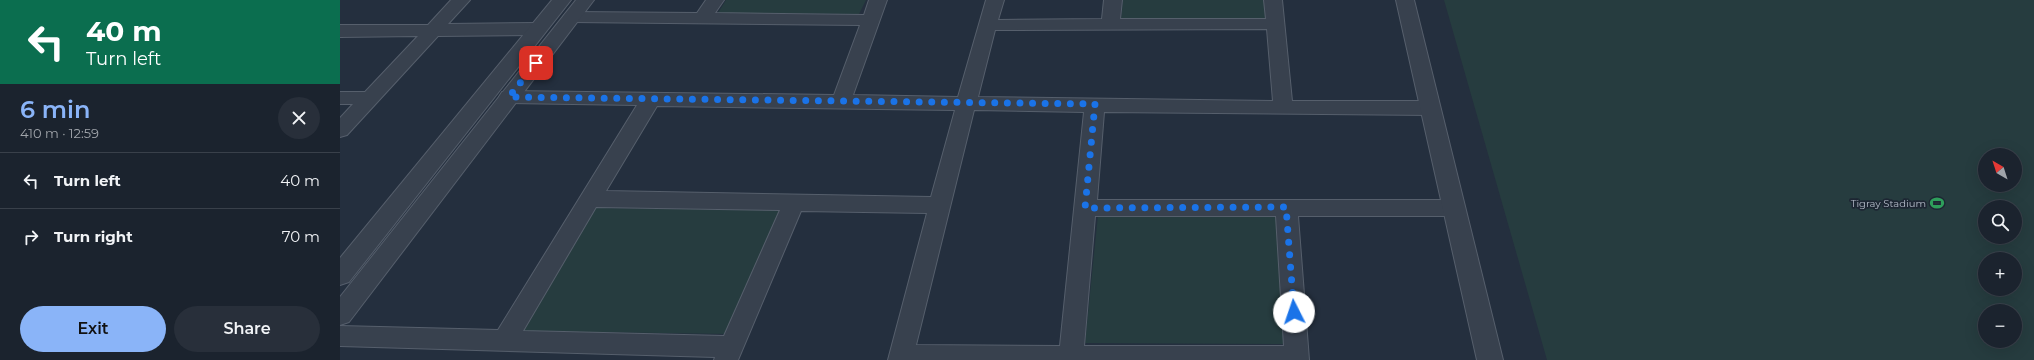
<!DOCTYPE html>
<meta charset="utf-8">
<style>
:root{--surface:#1b232e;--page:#282f3a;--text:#f1f3f6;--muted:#a0a4aa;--line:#39404a;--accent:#8ab4f8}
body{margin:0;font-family:Montserrat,sans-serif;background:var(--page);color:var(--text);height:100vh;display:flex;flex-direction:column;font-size:15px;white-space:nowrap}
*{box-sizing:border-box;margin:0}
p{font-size:13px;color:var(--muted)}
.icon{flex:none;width:22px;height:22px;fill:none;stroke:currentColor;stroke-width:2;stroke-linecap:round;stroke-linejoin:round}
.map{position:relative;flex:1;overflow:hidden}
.sheet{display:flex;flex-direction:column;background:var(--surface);width:340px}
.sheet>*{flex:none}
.hud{background:#0b6e4f;color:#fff;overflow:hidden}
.needle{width:26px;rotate:321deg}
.tools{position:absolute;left:1638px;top:148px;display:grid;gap:8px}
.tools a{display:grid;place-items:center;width:44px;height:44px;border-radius:50%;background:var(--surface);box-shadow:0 4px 16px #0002,0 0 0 1px var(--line);font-size:20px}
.pin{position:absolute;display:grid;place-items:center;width:34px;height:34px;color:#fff;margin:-17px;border-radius:8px;box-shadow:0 2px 6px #0006}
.me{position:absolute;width:44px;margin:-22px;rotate:356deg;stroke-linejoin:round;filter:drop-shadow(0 0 3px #0008)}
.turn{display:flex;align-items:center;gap:14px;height:84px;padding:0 20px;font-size:18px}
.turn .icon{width:52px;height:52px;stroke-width:2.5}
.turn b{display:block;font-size:28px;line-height:34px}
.round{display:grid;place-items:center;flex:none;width:42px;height:42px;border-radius:21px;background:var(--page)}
.head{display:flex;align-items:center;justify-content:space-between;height:68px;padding:0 20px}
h1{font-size:24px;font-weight:600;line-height:30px;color:var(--accent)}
.button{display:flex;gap:8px;margin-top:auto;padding:8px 20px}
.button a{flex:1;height:46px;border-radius:24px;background:var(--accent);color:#111;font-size:16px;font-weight:600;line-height:46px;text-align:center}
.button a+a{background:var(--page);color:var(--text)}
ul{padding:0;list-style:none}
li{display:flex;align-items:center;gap:12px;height:56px;padding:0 20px;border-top:1px solid var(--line)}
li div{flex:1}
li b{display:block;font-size:15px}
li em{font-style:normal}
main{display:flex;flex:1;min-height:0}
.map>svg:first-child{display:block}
.green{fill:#263c3f;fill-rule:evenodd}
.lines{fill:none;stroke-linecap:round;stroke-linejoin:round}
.minor-casing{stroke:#565f6c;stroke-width:2}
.tertiary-casing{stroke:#565f6c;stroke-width:2}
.minor{fill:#38414e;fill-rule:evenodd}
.tertiary{fill:#38414e;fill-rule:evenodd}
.route{stroke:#1a73e8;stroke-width:7;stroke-dasharray:0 12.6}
.labels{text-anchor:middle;stroke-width:3.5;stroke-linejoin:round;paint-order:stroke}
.poi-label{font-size:10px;fill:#b4bcc9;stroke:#1d2633;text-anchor:end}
</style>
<main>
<section class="sheet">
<div class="hud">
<div class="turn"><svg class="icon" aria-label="left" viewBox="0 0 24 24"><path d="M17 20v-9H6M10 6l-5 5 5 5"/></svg><div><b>40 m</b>Turn left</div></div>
</div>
<div class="head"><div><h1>6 min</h1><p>410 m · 12:59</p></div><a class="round"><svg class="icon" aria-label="close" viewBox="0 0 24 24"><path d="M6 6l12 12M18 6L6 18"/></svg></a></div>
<ul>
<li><svg class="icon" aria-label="left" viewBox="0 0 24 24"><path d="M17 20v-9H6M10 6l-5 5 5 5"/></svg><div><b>Turn left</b></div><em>40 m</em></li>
<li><svg class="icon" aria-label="right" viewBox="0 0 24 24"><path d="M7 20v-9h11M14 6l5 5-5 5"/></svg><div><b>Turn right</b></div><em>70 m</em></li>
</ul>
<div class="button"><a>Exit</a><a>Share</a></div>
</section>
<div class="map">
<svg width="1694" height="360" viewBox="0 0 1694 360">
<rect width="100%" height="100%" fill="#242f3e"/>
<!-- green -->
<g class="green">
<polygon points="386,0 526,0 519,14 378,13"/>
<polygon points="783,0 924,0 926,19 781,19"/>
<path d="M 1104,0 L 1694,0 L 1694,360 L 1207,360 ZM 1645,155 L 1675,155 L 1675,185 L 1645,185 ZM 1645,207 L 1675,207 L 1675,237 L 1645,237 ZM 1645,259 L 1675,259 L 1675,289 L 1645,289 ZM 1645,311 L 1675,311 L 1675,341 L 1645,341 Z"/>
<polygon points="255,208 441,210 388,334 180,331"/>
<polygon points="758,215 936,216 945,344 745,343"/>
</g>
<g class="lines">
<defs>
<g id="minor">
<polygon points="111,0 130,0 108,24 198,23 204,25 207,29 204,33 198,35 98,36 7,135 0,137 0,118 13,104 0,104 0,92 25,92 78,36 0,37 0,25 88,25"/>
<path d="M 366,0 L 384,0 L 375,13 L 524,15 L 529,0 L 547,0 L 513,95 L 618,97 L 646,0 L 664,0 L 658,20 L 762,19 L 764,0 L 782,0 L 780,19 L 926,19 L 924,0 L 942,0 L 952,101 L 1090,101 L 1097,103 L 1100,108 L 1097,113 L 1090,115 L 764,112 L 757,200 L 1113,200 L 1121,202 L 1124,208 L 1121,214 L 1113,216 L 958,216 L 969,360 L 548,360 L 587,213 L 461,211 L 398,360 L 374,360 L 375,357 L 0,346 L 0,326 L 158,330 L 297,105 L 169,103 L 162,102 L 159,97 L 162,92 L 169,91 L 494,95 L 520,25 L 232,22 L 226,21 L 223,17 L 226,13 L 232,12 L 357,13 ZM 927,29 L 933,101 L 638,97 L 655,30 ZM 317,106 L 615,110 L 591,197 L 266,191 ZM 634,110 L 744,112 L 720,346 L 576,345 ZM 256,207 L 440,210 L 384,336 L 183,331 ZM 755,216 L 936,216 L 944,346 L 744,346 Z"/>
</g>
<g id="tertiary">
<polygon points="212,0 231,0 9,282 0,285 0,258"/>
<polygon points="236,0 254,0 9,322 0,325 0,297"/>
<polygon points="1056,0 1074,0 1163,360 1137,360"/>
</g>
</defs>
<!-- minor casing -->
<use href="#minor" class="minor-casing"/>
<!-- tertiary casing -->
<use href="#tertiary" class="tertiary-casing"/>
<!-- minor -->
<use href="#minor" class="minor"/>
<!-- tertiary -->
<use href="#tertiary" class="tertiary"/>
</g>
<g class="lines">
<!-- route -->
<polyline class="route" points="196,63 169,97 755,104 745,208 946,207 954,312"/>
</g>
<!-- icons -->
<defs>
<symbol id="stadium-bare" viewBox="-9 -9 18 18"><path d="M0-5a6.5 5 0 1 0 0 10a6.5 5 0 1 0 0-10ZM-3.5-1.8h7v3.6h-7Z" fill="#2e9e5b" stroke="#1d2633" stroke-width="2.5" paint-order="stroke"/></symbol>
</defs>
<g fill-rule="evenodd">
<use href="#stadium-bare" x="1587" y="193" width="20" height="20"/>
</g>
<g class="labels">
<!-- poi labels -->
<g class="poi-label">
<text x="1586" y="207">Tigray Stadium</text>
</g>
</g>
</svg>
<div class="tools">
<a><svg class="needle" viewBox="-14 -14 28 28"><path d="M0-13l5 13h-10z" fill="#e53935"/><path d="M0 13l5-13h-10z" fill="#a0a4aa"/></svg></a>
<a><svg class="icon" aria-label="search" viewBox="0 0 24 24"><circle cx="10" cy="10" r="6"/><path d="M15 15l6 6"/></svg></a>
<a>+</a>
<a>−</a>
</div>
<div class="pin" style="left:196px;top:63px;background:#d93025"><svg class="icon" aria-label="arrive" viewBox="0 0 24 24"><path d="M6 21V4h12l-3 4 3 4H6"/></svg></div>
<svg class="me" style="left:954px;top:312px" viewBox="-20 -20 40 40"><circle r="19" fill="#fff"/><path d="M0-13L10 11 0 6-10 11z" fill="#1a73e8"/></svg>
</div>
</main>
